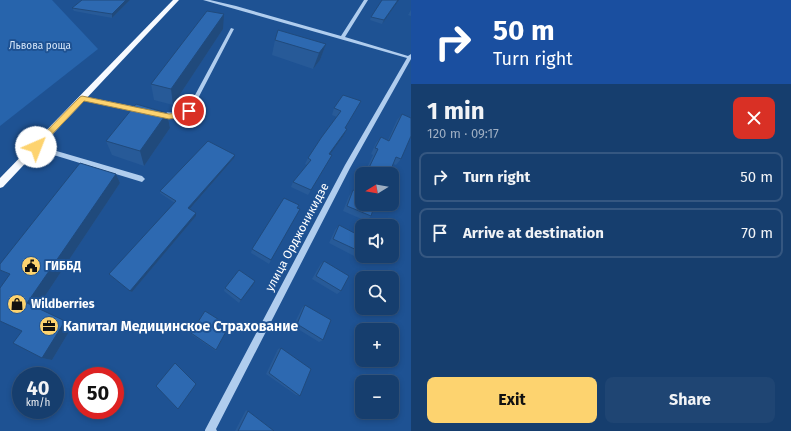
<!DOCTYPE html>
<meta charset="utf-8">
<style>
:root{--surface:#163e6e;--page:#1f4573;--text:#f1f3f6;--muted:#9eaec2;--line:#355781;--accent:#fdd36f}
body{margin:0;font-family:"Fira Sans",sans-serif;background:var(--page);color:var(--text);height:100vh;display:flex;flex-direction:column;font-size:15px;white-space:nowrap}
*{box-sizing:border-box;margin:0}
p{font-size:13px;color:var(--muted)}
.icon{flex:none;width:22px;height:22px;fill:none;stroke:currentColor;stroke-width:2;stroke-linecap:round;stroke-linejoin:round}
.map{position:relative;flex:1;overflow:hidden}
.side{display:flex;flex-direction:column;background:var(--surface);width:380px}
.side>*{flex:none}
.banner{background:#1a4fa0;color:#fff;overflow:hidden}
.needle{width:26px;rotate:259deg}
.fabs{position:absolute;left:355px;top:167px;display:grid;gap:8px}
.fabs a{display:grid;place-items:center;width:44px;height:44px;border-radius:8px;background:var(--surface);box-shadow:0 2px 6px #0003,0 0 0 1px var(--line);font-size:20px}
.speed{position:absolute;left:12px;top:367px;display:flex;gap:8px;font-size:20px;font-weight:700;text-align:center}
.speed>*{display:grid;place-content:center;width:52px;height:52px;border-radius:50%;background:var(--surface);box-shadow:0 2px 6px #0003,0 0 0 1px var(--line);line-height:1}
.speed small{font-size:10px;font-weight:400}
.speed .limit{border:6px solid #d22;background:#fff;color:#111}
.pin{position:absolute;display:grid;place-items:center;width:34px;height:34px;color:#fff;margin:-17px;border:2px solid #fff;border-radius:50%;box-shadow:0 1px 4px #0007}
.me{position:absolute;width:44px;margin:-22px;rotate:44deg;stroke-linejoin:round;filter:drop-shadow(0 0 3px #0008)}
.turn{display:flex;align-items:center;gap:14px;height:84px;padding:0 16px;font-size:18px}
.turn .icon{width:52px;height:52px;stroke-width:2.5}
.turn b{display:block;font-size:28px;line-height:34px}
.round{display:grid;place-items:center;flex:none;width:42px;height:42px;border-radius:8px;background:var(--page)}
.overview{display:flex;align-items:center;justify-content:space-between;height:68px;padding:0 16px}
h1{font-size:24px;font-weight:700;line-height:30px}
.cta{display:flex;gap:8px;margin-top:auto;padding:8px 16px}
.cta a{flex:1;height:46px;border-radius:8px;background:var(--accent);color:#111;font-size:16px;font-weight:700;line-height:46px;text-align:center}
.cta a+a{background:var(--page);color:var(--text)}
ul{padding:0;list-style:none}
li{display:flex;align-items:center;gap:12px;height:50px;margin:0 8px 6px;padding:0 8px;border:2px solid var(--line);border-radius:8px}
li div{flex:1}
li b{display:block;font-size:15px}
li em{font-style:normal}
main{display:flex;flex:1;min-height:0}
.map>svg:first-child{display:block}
.green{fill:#2764ac}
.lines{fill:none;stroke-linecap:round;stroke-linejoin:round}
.minor{fill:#b0cdee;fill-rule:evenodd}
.major{fill:#f7faff;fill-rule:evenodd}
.wall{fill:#275a98}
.shaded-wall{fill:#204a7c}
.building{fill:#2d69b1;stroke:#204a7c}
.route{fill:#fdd36f;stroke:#a48948}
.labels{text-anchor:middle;stroke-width:4;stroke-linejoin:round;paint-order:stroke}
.far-park-label{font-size:10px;fill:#d6e7fa;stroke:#1e5293}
.street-label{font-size:12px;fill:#fff;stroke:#1e5293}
.poi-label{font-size:12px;font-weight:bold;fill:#fff;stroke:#1e5293;text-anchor:start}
.near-poi-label{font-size:14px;font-weight:bold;fill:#fff;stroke:#1e5293;text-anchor:start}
</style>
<main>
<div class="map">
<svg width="411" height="431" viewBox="0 0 411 431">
<rect width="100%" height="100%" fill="#1e5293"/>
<!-- green -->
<polygon class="green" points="0,0 52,0 98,49 0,126"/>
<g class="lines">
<!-- minor -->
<g class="minor">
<polygon points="203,0 210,0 236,6 341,36 364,0 368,0 345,37 408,56 411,54 411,59 350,168 216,429 217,431 205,431 205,430 345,165 407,58"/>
<polygon points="231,28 234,29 191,112 174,117 157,115 156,114 159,112 178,113 187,110"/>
<polygon points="82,96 141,108 144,110 141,112 80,99 80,97"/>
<polygon points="34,145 36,145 142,176 145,179 142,182 34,149"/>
</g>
<!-- major -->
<polygon class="major" points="173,0 179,0 3,187 0,188 0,178"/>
</g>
<!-- wall -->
<g class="wall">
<polygon points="130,0 112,18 74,11 72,8"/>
<polygon points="399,0 382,24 370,20 371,17"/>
<polygon points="411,10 411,16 408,15"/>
<polygon points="223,29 173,105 154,100 151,84"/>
<polygon points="275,40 326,44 320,60 313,69 272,55"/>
<polygon points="343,95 345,128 347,129 344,135 330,154 332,155 308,195 291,187 293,182 307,165 305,164 308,158 337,117 332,115 334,108"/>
<polygon points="167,113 170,128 144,166 112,155 106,141"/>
<polygon points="402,114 401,159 396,165 393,164 389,174 364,174 373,155 371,154 376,143 381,137 388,140 397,120"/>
<polygon points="234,158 190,209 196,213 196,216 132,292 111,276 109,274 175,203 160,193 160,191"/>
<polygon points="116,174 120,183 37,308 73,325 52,360 42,358 22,331 10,275 0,270 0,264"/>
<polygon points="362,179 362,204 371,216 366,221 343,211 349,196 353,190 356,191"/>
<polygon points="299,205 298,208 300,209 269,264 251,253 252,249"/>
<polygon points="339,225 361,252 356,257 329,243 335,230"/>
<polygon points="324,261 341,291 337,294 312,279 320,265"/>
<polygon points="253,285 239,303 224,291 225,288"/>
<polygon points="305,305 323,340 319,342 293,326 302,308"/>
<polygon points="228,328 216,351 192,335 191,333"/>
<polygon points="281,348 300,396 296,395 266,374 278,349"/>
<polygon points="246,410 274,431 235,431"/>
</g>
<!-- shaded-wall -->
<g class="shaded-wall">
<polygon points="126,0 130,0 112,18 112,14"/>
<polygon points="398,0 399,0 382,24 384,20"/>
<polygon points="224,14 223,29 173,105 171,89"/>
<polygon points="326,44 320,60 313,69 319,53"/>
<polygon points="167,113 170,128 144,166 140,151"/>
<polygon points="347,129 344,135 326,160 329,154"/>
<polygon points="235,155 234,158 188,211 188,208"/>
<polygon points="116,174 120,183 37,308 73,325 52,360 42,358 27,303"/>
<polygon points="196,213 196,216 132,292 130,291"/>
<polygon points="255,281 253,285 239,303 241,300"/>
</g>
<!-- building -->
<g class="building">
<polygon points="82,0 126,0 112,14 72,8"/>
<polygon points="382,0 398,0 384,20 371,17"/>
<polygon points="207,11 224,14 171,89 151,84"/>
<polygon points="278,30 326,44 319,53 275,40"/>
<polygon points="343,95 361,101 345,128 347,129 329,154 332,155 311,190 293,182 311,160 308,158 321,138 341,111 334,108"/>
<polygon points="136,104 167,113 140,151 106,141"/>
<polygon points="402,114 411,118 411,136 401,159 396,157 389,174 366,174 378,149 375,148 381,137 389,141"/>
<polygon points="208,141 235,155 188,208 196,213 130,291 109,274 176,201 160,191"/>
<polygon points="80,163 116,174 27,303 65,321 42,358 13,343 22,331 0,321 0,288 10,274 0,270 0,264"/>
<polygon points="362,183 362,204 375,204 371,216 347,206 353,190 358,192"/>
<polygon points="284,198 299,205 297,208 300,209 271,260 252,249"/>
<polygon points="339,225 362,237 362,250 361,252 333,239"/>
<polygon points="324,261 349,276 341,291 316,276"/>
<polygon points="239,270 255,281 241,300 225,288"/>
<polygon points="305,305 331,320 323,340 297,324"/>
<polygon points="205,311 229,326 216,350 191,333"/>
<polygon points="281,348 311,369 300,396 269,373"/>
<polygon points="175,363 196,384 178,409 156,386"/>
<polygon points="248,411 274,431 238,431"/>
</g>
<!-- route -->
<polygon class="route" points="82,96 169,114 178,113 189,108 193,111 182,117 169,119 84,101 38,149 33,149 33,145 80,97"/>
<!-- icons -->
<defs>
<symbol id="civic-disc" viewBox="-11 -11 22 22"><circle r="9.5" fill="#fdd36f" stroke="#1e5293"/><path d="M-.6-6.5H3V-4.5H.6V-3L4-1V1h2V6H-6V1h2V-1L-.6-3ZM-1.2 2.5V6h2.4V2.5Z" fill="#111"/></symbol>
<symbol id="shop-disc" viewBox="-11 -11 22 22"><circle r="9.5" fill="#fdd36f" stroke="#1e5293"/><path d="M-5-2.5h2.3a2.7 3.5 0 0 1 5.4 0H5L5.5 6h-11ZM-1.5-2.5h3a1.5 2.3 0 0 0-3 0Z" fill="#111"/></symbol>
<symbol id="office-disc" viewBox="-11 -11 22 22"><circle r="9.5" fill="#fdd36f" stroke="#1e5293"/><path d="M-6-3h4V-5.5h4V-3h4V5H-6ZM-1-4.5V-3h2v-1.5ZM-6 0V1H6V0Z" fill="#111"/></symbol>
</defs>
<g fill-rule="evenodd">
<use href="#civic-disc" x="20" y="255" width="22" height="22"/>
<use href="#shop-disc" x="6" y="293" width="22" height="22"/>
<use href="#office-disc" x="38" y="315" width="22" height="22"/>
</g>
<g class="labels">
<!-- far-park labels -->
<g class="far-park-label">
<text x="40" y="49">Львова роща</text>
</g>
<!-- street labels -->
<g class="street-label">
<text transform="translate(297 237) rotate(-62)" y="4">улица Орджоникидзе</text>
</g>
<!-- poi labels -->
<g class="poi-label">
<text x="45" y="270">ГИББД</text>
<text x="31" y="308">Wildberries</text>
</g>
<!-- near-poi labels -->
<g class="near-poi-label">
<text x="63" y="331">Капитал Медицинское Страхование</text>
</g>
</g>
</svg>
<div class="fabs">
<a><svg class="needle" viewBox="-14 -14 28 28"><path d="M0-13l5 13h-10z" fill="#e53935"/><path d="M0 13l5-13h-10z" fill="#9eaec2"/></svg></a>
<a><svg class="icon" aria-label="sound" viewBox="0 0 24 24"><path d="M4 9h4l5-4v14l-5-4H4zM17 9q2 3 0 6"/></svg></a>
<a><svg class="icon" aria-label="search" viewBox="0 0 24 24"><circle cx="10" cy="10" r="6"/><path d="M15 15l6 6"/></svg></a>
<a>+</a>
<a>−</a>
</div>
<div class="speed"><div>40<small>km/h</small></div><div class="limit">50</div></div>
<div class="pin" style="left:189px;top:111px;background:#d93025"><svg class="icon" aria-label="arrive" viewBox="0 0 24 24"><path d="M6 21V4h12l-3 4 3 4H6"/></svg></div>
<svg class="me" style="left:36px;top:147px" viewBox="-20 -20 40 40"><circle r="19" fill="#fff"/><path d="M0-13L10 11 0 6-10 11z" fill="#fdd36f"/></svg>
</div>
<section class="side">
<div class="banner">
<div class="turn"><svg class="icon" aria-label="right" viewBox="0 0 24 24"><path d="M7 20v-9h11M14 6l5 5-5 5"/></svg><div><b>50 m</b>Turn right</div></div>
</div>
<div class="overview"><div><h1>1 min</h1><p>120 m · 09:17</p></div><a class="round" style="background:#d93025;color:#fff"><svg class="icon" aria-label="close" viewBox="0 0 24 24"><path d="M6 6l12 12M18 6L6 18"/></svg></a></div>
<ul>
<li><svg class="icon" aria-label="right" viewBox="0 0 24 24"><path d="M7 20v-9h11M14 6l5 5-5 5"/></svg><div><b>Turn right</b></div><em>50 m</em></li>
<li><svg class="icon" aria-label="arrive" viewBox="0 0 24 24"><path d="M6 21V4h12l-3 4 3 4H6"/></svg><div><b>Arrive at destination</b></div><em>70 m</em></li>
</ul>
<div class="cta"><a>Exit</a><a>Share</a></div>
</section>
</main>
